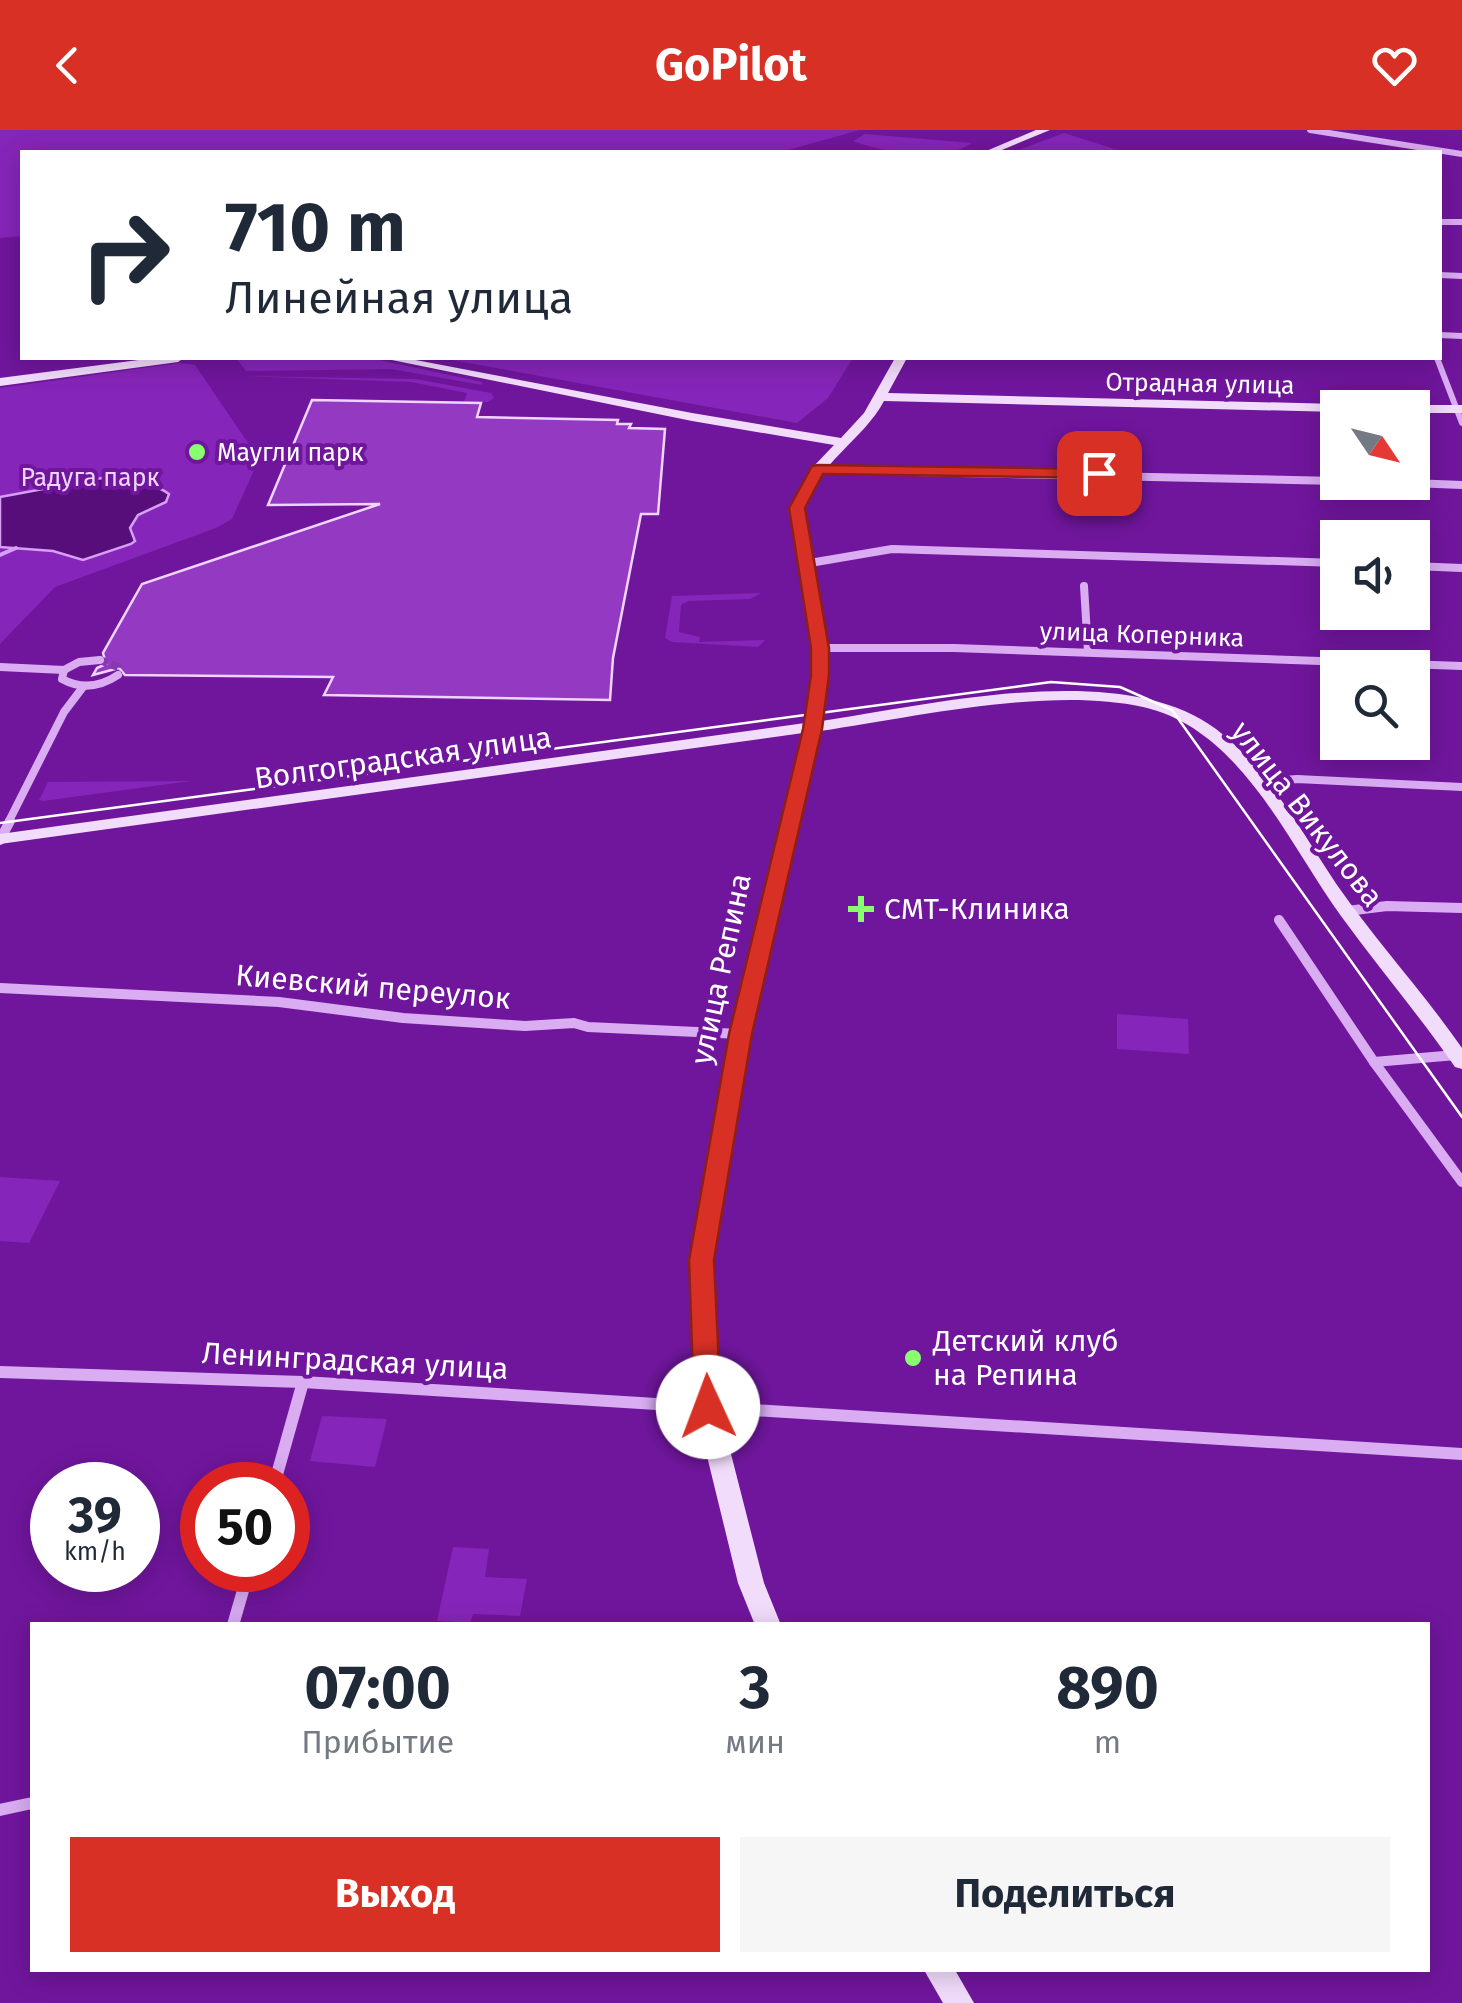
<!DOCTYPE html>
<html lang="ru">
<meta charset="utf-8">
<style>
:root{--surface:#fff;--page:#f6f6f7;--text:#1f2937;--muted:#747a83;--accent:#d93025}
body{margin:0;font-family:"Fira Sans",sans-serif;background:var(--page);color:var(--text);height:100vh;display:flex;flex-direction:column;font-size:38px;white-space:nowrap}
*{box-sizing:border-box;margin:0}
p{font-size:32px;color:var(--muted)}
.icon{flex:none;width:55px;height:55px;fill:none;stroke:currentColor;stroke-width:2;stroke-linecap:round;stroke-linejoin:round}
.map{position:relative;flex:1;overflow:hidden}
.sheet{position:absolute;left:30px;top:1492px;width:1400px;height:350px;display:flex;flex-direction:column;background:var(--surface);border-radius:0px;box-shadow:0 5px 25px #0003}
.sheet>*{flex:none}
.banner{position:absolute;left:20px;top:20px;width:1422px;height:210px;border-radius:0px;box-shadow:0 5px 25px #0003;background:#fff;color:var(--text);overflow:hidden}
.needle{width:65px;rotate:125deg}
.buttons{position:absolute;left:1320px;top:260px;display:grid;gap:20px}
.buttons a{display:grid;place-items:center;width:110px;height:110px;border-radius:0px;background:var(--surface);box-shadow:0 5px 25px #0003;font-size:50px}
.speed{position:absolute;left:30px;top:1332px;display:flex;gap:20px;font-size:50px;font-weight:700;text-align:center}
.speed>*{display:grid;place-content:center;width:130px;height:130px;border-radius:50%;background:var(--surface);box-shadow:0 5px 25px #0003;line-height:1}
.speed small{font-size:25px;font-weight:400}
.speed .limit{border:15px solid #d22;background:#fff;color:#111}
.pin{position:absolute;display:grid;place-items:center;width:85px;height:85px;color:#fff;margin:-42px;border-radius:20px;box-shadow:0 5px 15px #0006}
.me{position:absolute;width:110px;margin:-55px;rotate:358deg;stroke-linejoin:round;filter:drop-shadow(0 0 8px #0008)}
.turn{display:flex;align-items:center;gap:35px;height:210px;padding:0 40px;font-size:45px}
.turn .icon{width:130px;height:130px;stroke-width:2.5}
.turn b{display:block;font-size:70px;line-height:85px}
.eta{display:flex;justify-content:space-evenly;align-items:center;height:170px;text-align:center}
.eta b{font-size:60px;font-weight:700;line-height:70px}
.action{display:flex;gap:20px;margin-top:auto;padding:20px 40px}
.action a{flex:1;height:115px;border-radius:0px;background:var(--accent);color:#fff;font-size:40px;font-weight:700;line-height:115px;text-align:center}
.action a+a{background:var(--page);color:var(--text)}
header{display:flex;justify-content:space-between;align-items:center;height:130px;padding:0 40px;background:var(--accent);color:#fff;font-size:45px;font-weight:700}
.map>svg:first-child{display:block}
.green{fill:#8625b9}
.water{fill:#570e7a;stroke:#d69ff5;stroke-width:2.5}
.lines{fill:none;stroke-linecap:round;stroke-linejoin:round}
.stream{stroke:#d69ff5;stroke-width:4}
.building{fill:#943ac2;stroke:#efd5fd;stroke-width:2.5}
.street-tunnel{stroke:#8539ac;stroke-width:8;stroke-dasharray:8 4;stroke-linecap:butt}
.street-far3{stroke:#daadf3;stroke-width:6}
.street-far2{stroke:#daadf3;stroke-width:8}
.street-far1{stroke:#daadf3;stroke-width:10}
.street{stroke:#daadf3;stroke-width:12}
.secondary{fill:#f2dcfc;fill-rule:evenodd}
.tram{stroke:#fff;stroke-width:2.5}
.route{fill:#d93025;stroke:#8d1f18;stroke-width:2.5}
.poi-dot{fill:#89ff6f;stroke:#70169d;stroke-width:4}
.labels{text-anchor:middle;stroke-width:8;stroke-linejoin:round;paint-order:stroke}
.far-street-label{font-size:25px;fill:#fff;stroke:#70169d}
.far-poi-label{font-size:25px;fill:#fff;stroke:#70169d;text-anchor:start}
.far-park-label{font-size:25px;fill:#efd5fd;stroke:#70169d}
.street-label{font-size:30px;fill:#fff;stroke:#70169d}
.poi-label{font-size:30px;fill:#fff;stroke:#70169d;text-anchor:start}
</style>
<header><svg class="icon" aria-label="back" viewBox="0 0 24 24"><path d="M15 5l-7 7 7 7"/></svg>GoPilot<svg class="icon" aria-label="heart" viewBox="0 0 24 24"><path d="M12 20l-8-8c-3-5 5-10 8-4 3-6 11-1 8 4z"/></svg></header>
<div class="map">
<svg width="1462" height="1873" viewBox="0 0 1462 1873">
<rect width="100%" height="100%" fill="#70169d"/>
<!-- green -->
<g class="green">
<polygon points="0,0 860,0 788,20 791,22 22,22 22,106 0,108"/>
<polygon points="1064,3 1124,22 1013,22"/>
<path d="M 865,4 L 972,13 C 940,34 887,23 853,11 Z"/>
<polygon points="236,228 370,228 482,252 482,255 391,239 246,241"/>
<polygon points="441,228 853,228 828,268 797,293"/>
<polygon points="180,233 195,235 259,329 232,389 216,398 55,457 0,514 0,258"/>
<polygon points="243,246 416,249 491,263 494,268 488,272 464,272 467,263 411,252"/>
<polygon points="761,463 750,469 688,471 681,475 679,502 700,507 699,512 765,510 758,517 672,512 665,508 672,466"/>
<polygon points="191,651 43,671 39,670 48,652"/>
<polygon points="1117,884 1188,889 1189,924 1117,919"/>
<polygon points="0,1047 60,1051 29,1113 0,1111"/>
<polygon points="322,1286 387,1289 375,1337 310,1331"/>
<polygon points="453,1417 489,1419 485,1447 527,1449 520,1486 473,1484 470,1493 437,1491"/>
</g>
<!-- water -->
<path class="water" d="M 102,348 C 125,357 149,349 169,364 L 166,372 L 138,385 L 130,398 L 135,411 L 131,414 L 83,430 L 53,421 L 0,417 L 0,367 Z"/>
<g class="lines">
<!-- stream -->
<polyline class="stream" points="0,425 16,418"/>
</g>
<!-- building -->
<polygon class="building" points="312,270 481,273 477,287 618,290 617,294 631,294 629,298 665,299 658,384 641,384 613,528 610,570 324,565 333,547 125,545 119,538 93,545 97,538 106,534 103,523 142,454 380,374 268,375"/>
<g class="lines">
<!-- street-tunnel -->
<polyline class="street-tunnel" points="100,530 118,537 118,545"/>
<!-- street-far3 -->
<g class="street-far3">
<polyline points="1310,0 1462,24"/>
<polyline points="1440,92 1462,92"/>
<polyline points="1440,145 1462,146"/>
<polyline points="1440,205 1462,206"/>
<polyline points="1437,228 1462,293"/>
</g>
<!-- street-far2 -->
<g class="street-far2">
<polyline points="818,340 1338,351"/>
<polyline points="1386,352 1462,355"/>
<polyline points="804,434 892,419 1338,433"/>
<polyline points="1412,436 1462,438"/>
<polyline points="1084,456 1088,522"/>
<polyline points="820,518 954,518 1462,536"/>
<polyline points="0,537 64,540 79,532 100,530"/>
<path d="M 64,540 L 62,549 C 82,560 100,557 118,545"/>
<polyline points="1256,652 1297,649 1462,657"/>
<polyline points="8,693 64,582 83,557"/>
</g>
<!-- street-far1 -->
<g class="street-far1">
<polyline points="0,710 10,691"/>
<polyline points="1347,781 1387,776 1462,778"/>
<polyline points="1279,790 1374,932 1462,1052"/>
<polyline points="0,858 279,872 403,888 525,896 574,893 588,897 740,904"/>
<polyline points="1374,932 1456,925"/>
</g>
<!-- street -->
<g class="street">
<polyline points="0,1242 303,1252 1462,1324"/>
<polyline points="274,1355 303,1252"/>
<polyline points="233,1495 249,1440"/>
<polyline points="0,1680 32,1673"/>
</g>
<!-- secondary -->
<g class="secondary">
<polygon points="1036,0 1050,0 997,22 984,22"/>
<polygon points="154,228 184,228 178,232 0,256 0,248"/>
<path d="M 382,228 L 405,228 L 692,283 L 841,308 L 864,283 L 895,228 L 907,228 L 888,263 L 1338,274 L 1344,278 L 1338,278 L 1338,282 L 884,271 C 864,309 818,333 805,376 C 801,391 824,489 827,513 C 831,539 825,565 821,591 C 931,575 1122,528 1216,599 C 1268,639 1301,701 1337,755 C 1376,811 1423,862 1462,918 L 1462,939 L 1455,937 C 1419,885 1378,837 1341,786 C 1287,712 1241,599 1143,577 C 1050,556 915,587 820,601 L 750,904 L 713,1131 L 719,1277 L 764,1453 L 781,1495 L 755,1495 L 738,1453 L 695,1277 L 691,1131 L 730,904 L 803,603 L 0,714 L 0,704 L 805,593 L 812,545 L 812,518 L 790,378 L 813,337 L 834,315 L 692,291 Z"/>
<polygon points="1412,275 1462,275 1462,283 1412,283 1412,278 1406,278"/>
<polygon points="924,1840 955,1840 974,1873 943,1873"/>
</g>
<!-- tram -->
<polyline class="tram" points="0,693 1051,552 1120,557 1172,580 1462,987"/>
</g>
<!-- route -->
<polygon class="route" points="818,335 1099,339 1107,343 1099,348 823,344 805,378 829,518 829,545 822,599 752,904 714,1130 721,1277 717,1284 698,1284 694,1277 689,1130 729,904 803,599 811,545 811,518 789,378 812,336"/>
<!-- markers -->
<g class="poi-dot">
<circle cx="197" cy="322" r="10"/>
<path d="M856 764h10v10h10v10h-10v10h-10v-10h-10v-10h10z"/>
<circle cx="913" cy="1228" r="10"/>
</g>
<g class="labels">
<!-- far-street labels -->
<g class="far-street-label">
<text transform="translate(1200 253) rotate(1)" y="9">Отрадная улица</text>
<text transform="translate(1142 504) rotate(2)" y="9">улица Коперника</text>
</g>
<!-- far-poi labels -->
<g class="far-poi-label">
<text x="217" y="331">Маугли парк</text>
</g>
<!-- far-park labels -->
<g class="far-park-label">
<text x="90" y="356">Радуга парк</text>
</g>
<!-- street labels -->
<g class="street-label">
<text transform="translate(403 628) rotate(-8)" y="10">Волгоградская улица</text>
<text transform="translate(1307 684) rotate(52)" y="10">улица Викулова</text>
<text transform="translate(721 839) rotate(-78)" y="10">улица Репина</text>
<text transform="translate(373 857) rotate(5)" y="10">Киевский переулок</text>
<text transform="translate(355 1231) rotate(3)" y="10">Ленинградская улица</text>
</g>
<!-- poi labels -->
<g class="poi-label">
<text x="884" y="789">СМТ-Клиника</text>
<text x="933" y="1221">Детский клуб<tspan x="933" dy="34">на Репина</tspan></text>
</g>
</g>
</svg>
<div class="buttons">
<a><svg class="needle" viewBox="-14 -14 28 28"><path d="M0-13l5 13h-10z" fill="#e53935"/><path d="M0 13l5-13h-10z" fill="#747a83"/></svg></a>
<a><svg class="icon" aria-label="sound" viewBox="0 0 24 24"><path d="M4 9h4l5-4v14l-5-4H4zM17 9q2 3 0 6"/></svg></a>
<a><svg class="icon" aria-label="search" viewBox="0 0 24 24"><circle cx="10" cy="10" r="6"/><path d="M15 15l6 6"/></svg></a>
</div>
<div class="speed"><div>39<small>km/h</small></div><div class="limit">50</div></div>
<div class="pin" style="left:1099px;top:343px;background:#d93025"><svg class="icon" aria-label="arrive" viewBox="0 0 24 24"><path d="M6 21V4h12l-3 4 3 4H6"/></svg></div>
<svg class="me" style="left:708px;top:1277px" viewBox="-20 -20 40 40"><circle r="19" fill="#fff"/><path d="M0-13L10 11 0 6-10 11z" fill="#d93025"/></svg>
<div class="banner">
<div class="turn"><svg class="icon" aria-label="right" viewBox="0 0 24 24"><path d="M7 20v-9h11M14 6l5 5-5 5"/></svg><div><b>710 m</b>Линейная улица</div></div>
</div>
<section class="sheet">
<div class="eta">
<div><b>07:00</b><p>Прибытие</p></div>
<div><b>3</b><p>мин</p></div>
<div><b>890</b><p>m</p></div>
</div>
<div class="action"><a>Выход</a><a>Поделиться</a></div>
</section>
</div>
